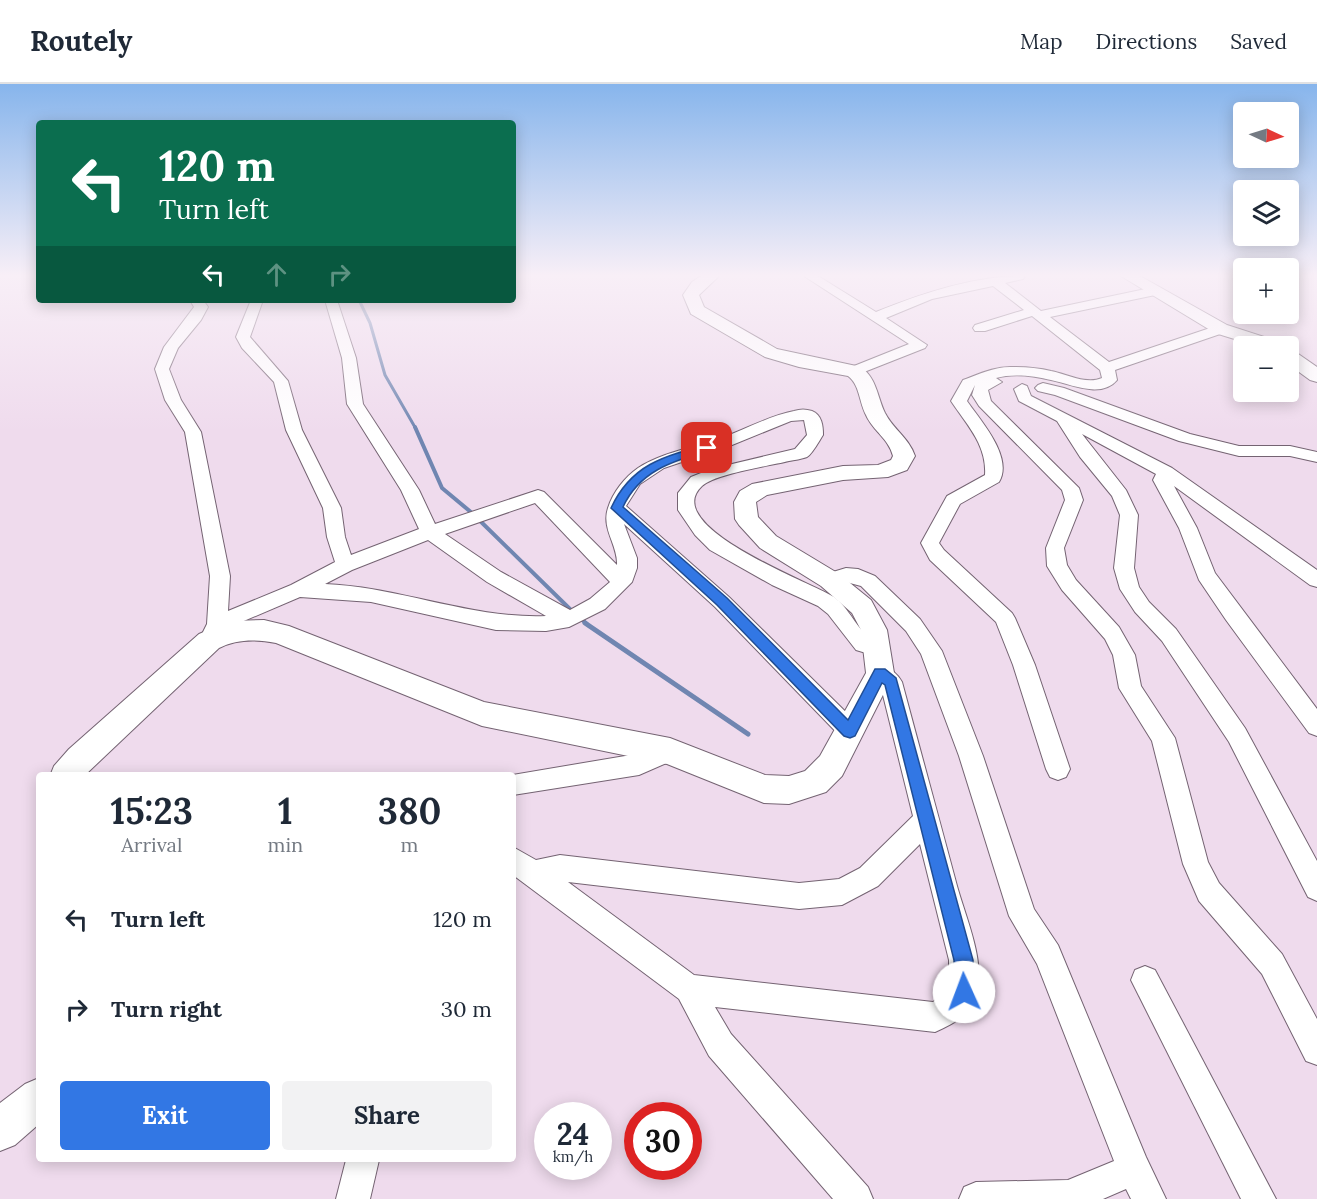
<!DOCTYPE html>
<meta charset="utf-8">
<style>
:root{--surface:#fff;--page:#f2f2f3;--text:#1f2937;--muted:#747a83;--line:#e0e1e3;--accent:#3277e4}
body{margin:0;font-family:Lora,serif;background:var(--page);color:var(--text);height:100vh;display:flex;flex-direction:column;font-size:22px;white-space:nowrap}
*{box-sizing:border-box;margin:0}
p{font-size:20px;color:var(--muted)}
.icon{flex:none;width:33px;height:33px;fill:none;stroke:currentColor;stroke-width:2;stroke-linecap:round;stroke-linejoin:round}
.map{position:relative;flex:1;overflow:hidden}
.sheet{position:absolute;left:36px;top:688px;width:480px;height:390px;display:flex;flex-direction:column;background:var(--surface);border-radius:6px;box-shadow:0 3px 15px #0003}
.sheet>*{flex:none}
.hud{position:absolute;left:36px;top:36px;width:480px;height:183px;border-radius:6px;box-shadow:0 3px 15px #0003;background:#0b6e4f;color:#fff;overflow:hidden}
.needle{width:39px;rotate:94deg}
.buttons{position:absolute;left:1233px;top:18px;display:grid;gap:12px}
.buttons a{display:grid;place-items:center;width:66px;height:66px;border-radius:6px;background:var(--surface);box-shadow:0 3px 15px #0003;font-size:30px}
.speed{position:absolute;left:534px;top:1018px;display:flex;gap:12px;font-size:30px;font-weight:700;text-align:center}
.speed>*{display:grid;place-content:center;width:78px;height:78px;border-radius:50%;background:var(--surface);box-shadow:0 3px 15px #0003;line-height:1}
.speed small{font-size:15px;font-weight:400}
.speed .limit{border:9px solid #d22;background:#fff;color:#111}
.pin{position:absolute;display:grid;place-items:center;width:51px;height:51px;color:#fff;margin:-26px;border-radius:12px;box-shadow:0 3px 9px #0006}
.me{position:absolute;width:66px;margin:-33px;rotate:358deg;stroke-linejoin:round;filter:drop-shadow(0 0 4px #0008)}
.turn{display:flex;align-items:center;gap:21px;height:126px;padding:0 24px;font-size:27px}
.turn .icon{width:78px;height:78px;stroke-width:2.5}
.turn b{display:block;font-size:42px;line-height:51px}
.lanes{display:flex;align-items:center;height:57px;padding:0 24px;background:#0003;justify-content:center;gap:30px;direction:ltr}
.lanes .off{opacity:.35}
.eta{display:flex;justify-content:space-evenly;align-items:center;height:102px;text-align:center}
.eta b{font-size:36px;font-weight:700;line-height:42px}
.action{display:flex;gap:12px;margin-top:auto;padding:12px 24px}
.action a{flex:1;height:69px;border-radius:6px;background:var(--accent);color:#fff;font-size:24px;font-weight:700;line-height:69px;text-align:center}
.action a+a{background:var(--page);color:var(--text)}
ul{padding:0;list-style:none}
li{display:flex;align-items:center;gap:18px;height:90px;padding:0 24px}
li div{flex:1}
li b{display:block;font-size:22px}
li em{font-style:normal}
header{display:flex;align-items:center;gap:36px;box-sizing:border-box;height:84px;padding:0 30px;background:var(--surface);border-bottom:2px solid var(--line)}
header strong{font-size:28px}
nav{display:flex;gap:33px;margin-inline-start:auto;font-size:21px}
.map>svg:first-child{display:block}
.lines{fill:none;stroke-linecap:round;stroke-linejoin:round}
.stream-far2{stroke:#7086b1;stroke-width:3}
.stream-far1{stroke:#7086b1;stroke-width:4}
.stream{stroke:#7086b1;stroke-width:5}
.minor-casing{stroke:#746372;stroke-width:2}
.major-casing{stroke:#746372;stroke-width:2}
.minor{fill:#fff;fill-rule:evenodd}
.major{fill:#fff;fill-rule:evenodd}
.route{fill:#3277e4;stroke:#204d94;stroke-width:1.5}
</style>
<header>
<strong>Routely</strong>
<nav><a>Map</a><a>Directions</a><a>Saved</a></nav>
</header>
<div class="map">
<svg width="1317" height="1115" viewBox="0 0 1317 1115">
<rect width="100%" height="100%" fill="#efdbed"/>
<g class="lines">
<!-- stream-far2 -->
<polyline class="stream-far2" points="359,216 370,239 385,291 416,345"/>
<!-- stream-far1 -->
<g class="stream-far1">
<polyline points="415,343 442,404 472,429 573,528"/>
<polyline points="580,534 587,540"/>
</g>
<!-- stream -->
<polyline class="stream" points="585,539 748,650"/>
<defs>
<g id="minor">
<path d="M 804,192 L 818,192 L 876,228 C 923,209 974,192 1025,192 L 1023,195 L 1005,199 L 1041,227 L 1155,203 L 1160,204 L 1161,207 L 1160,210 L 1050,233 L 1109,278 L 1216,242 L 1221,241 L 1228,245 L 1226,248 L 1115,286 L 1117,296 C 1101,315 1071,300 1051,296 C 1035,292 1013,289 996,294 L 1002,298 L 988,306 L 991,317 L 1079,404 L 1083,416 L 1064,464 L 1067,481 L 1076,496 L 1119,543 L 1135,571 L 1141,602 L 1175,654 L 1208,778 L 1219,799 L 1282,870 L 1317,935 L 1317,981 L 1306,977 L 1262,890 L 1199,817 L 1183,780 L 1152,657 L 1119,604 L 1113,571 L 1105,555 L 1062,506 L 1047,482 L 1046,464 L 1065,416 L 1062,406 L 979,322 L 972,311 L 975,301 L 967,317 C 980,336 1014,373 999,398 L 960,420 L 939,459 L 944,466 L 1012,529 L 1015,534 L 1035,581 L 1070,685 L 1066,693 L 1058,696 L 1050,693 L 1046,685 L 1013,581 L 996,538 L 930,476 L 921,459 L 947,412 L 985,391 C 987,361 967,341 951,317 L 963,296 C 979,290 996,282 1013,283 C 1026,283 1039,284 1051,287 C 1067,290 1086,301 1102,294 L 1100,286 L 1032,232 L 985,247 L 975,247 L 973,244 L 975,241 L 1024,226 L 993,202 L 932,215 L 886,234 L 927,261 L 925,264 L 859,290 L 849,290 L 847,287 L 849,284 L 909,260 Z"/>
<path d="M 190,216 L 203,216 L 208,223 L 201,236 L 178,264 L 169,285 L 181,316 L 201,348 L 230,492 L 228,527 L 291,501 L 335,478 L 327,453 L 323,424 L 286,346 L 274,298 L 242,264 L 236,253 L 251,216 L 263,216 L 250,253 L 288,297 L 302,346 L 341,424 L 345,453 L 351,471 L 419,445 L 401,406 L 347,320 L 342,274 L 325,216 L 337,216 L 356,274 L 363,320 L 419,406 L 435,440 L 538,406 L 544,408 L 617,481 C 618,461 601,445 608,424 C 613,408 625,393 638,384 C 663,368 693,364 721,354 C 745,346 768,332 794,327 C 800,325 806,325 812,327 C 822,331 823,342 823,351 C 819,357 813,369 807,373 C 802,375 794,376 789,377 C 769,382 715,390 702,402 C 658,443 815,500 834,513 C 849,524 857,545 870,554 C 874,556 880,557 883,558 L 887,564 L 883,570 L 876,572 L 856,566 L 828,530 L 818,522 L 772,501 L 710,466 L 695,451 L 678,426 L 678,409 L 691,393 L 711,385 L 795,365 L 807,351 L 804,336 L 791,337 L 732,361 L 664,384 L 640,400 L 626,422 L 729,513 L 858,640 L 862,647 L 858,654 L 850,657 L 842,654 L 715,523 L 624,440 L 637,474 L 637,484 L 632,498 L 605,525 L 569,543 L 546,547 L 496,546 L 371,518 L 300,513 L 225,545 L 219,556 L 212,558 L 205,556 L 202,550 L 207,540 L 210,492 L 185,348 L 165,316 L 155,285 L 164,263 L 194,223 ZM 535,419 L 610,498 L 590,515 L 570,526 L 501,488 L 445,450 ZM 428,456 L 487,498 L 546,532 C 471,535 400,503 325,500 L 352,486 Z"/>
<polygon points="1043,299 1064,304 1190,350 1239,362 1290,362 1317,368 1317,378 1290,372 1239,372 1179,357 1055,311 1038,307 1035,304 1038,301"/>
<polygon points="1022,300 1027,302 1031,312 1172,384 1317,486 1317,503 1310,501 1174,402 1197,444 1215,489 1317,625 1317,652 1309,649 1226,536 1199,496 1179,444 1153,396 1156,390 1082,350 1126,406 1138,431 1134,484 1139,503 1149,518 1176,545 1245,644 1317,777 1317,817 1308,813 1229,658 1162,557 1135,528 1120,505 1114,484 1120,431 1112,412 1080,373 1057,337 1019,317 1014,305"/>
<polygon points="846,484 858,485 875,492 920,535 942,567 983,672 1034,825 1058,861 1146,1073 1166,1115 1131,1115 1126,1105 1103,1115 959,1115 964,1103 976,1098 1068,1096 1114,1077 1037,880 1009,832 959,672 921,570 906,547 861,502 846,498 830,503 823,501 820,496 823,491"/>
<path d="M 880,580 C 890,584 897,589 902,598 C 920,666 939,734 957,802 C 966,834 983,872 978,905 C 975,929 955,939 935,948 L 715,923 L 731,950 L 868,1103 L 873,1115 L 833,1115 L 709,972 L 679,915 L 513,791 L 513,763 L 536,776 L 560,771 L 799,799 L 839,795 L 860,784 L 913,732 L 881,603 L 869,589 L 872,583 ZM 920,760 L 949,876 L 949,906 L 933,918 L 694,891 L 568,798 L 799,825 L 842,821 L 878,802 Z"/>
<polygon points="670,657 678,660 682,667 678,674 639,691 513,711 513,692 506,692 637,670"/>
<polygon points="1145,882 1155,886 1276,1115 1241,1115 1131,896 1135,886"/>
<polygon points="346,1076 379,1076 370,1115 336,1115"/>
</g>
<g id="major">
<path d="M 701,192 L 719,192 L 699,211 L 704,223 L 777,265 L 861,283 C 877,295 877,312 885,329 C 893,345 909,354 915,372 L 907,386 L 888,393 L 843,396 L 767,411 L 756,418 L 758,433 L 776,452 L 839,490 L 871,516 L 887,546 L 894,589 L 842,692 L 826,708 L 789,720 L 764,719 L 667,680 L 482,642 L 276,559 C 256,555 237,555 219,564 L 84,692 L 50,692 L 54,682 L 69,665 L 199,550 L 230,537 L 264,536 L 289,542 L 484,618 L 670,654 L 765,691 L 789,692 L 805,687 L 820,672 L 866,589 L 861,546 L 852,529 L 821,502 L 760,464 L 739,441 L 735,435 L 734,418 L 740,407 L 752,400 L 843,382 L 878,381 L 891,376 L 893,372 C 889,355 873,347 866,331 C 859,318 860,301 848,292 L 799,283 L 765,273 L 691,230 L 683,211 L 692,198 Z"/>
<polygon points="1121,192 1140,192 1227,241 1280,258 1283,262 1257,262 1215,249"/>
<polygon points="1288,266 1294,267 1317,283 1317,298 1310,296 1288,280"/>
<polygon points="39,994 39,1040 15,1061 0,1067 0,1019 25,1000"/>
</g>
</defs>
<!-- minor casing -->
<use href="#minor" class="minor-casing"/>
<!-- major casing -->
<use href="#major" class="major-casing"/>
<!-- minor -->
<use href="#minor" class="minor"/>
<!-- major -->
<use href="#major" class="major"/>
</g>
<!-- sky -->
<linearGradient id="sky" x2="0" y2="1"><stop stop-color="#87b5ec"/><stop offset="0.55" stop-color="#f8eff7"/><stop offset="1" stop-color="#f8eff7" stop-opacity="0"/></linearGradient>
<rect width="1317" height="348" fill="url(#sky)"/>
<!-- route -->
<path class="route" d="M 707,361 L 712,364 L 710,366 C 674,377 640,386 623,423 L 727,514 L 848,636 L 875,585 L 885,585 L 896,594 L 973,876 L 974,908 L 971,914 L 964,917 L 958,914 L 955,908 L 954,876 L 885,601 L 882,599 L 855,652 L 850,654 L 844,652 L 717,521 L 611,424 C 631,381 663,372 707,361 Z"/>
</svg>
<div class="buttons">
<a><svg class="needle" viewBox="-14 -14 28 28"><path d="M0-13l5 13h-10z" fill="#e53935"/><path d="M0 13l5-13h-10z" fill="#747a83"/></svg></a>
<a><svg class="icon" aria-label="layers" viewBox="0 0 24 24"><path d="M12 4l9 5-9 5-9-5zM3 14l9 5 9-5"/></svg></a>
<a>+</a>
<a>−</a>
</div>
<div class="speed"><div>24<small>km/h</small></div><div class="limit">30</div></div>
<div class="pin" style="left:707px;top:364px;background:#d93025"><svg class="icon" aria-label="arrive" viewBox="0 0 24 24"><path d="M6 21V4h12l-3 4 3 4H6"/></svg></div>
<svg class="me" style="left:964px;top:908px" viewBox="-20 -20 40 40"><circle r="19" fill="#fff"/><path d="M0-13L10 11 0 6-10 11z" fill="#3277e4"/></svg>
<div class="hud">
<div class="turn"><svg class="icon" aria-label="left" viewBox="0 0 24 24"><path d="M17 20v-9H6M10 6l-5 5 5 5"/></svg><div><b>120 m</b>Turn left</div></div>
<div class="lanes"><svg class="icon" aria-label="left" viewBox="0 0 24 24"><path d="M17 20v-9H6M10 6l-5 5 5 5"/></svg><svg class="icon off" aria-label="ahead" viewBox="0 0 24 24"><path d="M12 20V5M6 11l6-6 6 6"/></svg><svg class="icon off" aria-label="right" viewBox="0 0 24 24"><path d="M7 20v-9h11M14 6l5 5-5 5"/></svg></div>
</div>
<section class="sheet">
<div class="eta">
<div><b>15:23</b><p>Arrival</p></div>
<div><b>1</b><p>min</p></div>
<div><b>380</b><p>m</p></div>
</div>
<ul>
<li><svg class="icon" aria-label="left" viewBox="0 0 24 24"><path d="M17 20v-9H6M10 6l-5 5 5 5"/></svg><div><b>Turn left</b></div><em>120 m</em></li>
<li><svg class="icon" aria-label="right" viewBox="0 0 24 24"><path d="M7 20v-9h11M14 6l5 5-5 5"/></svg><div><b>Turn right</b></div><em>30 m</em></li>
</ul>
<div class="action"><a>Exit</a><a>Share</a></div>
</section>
</div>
